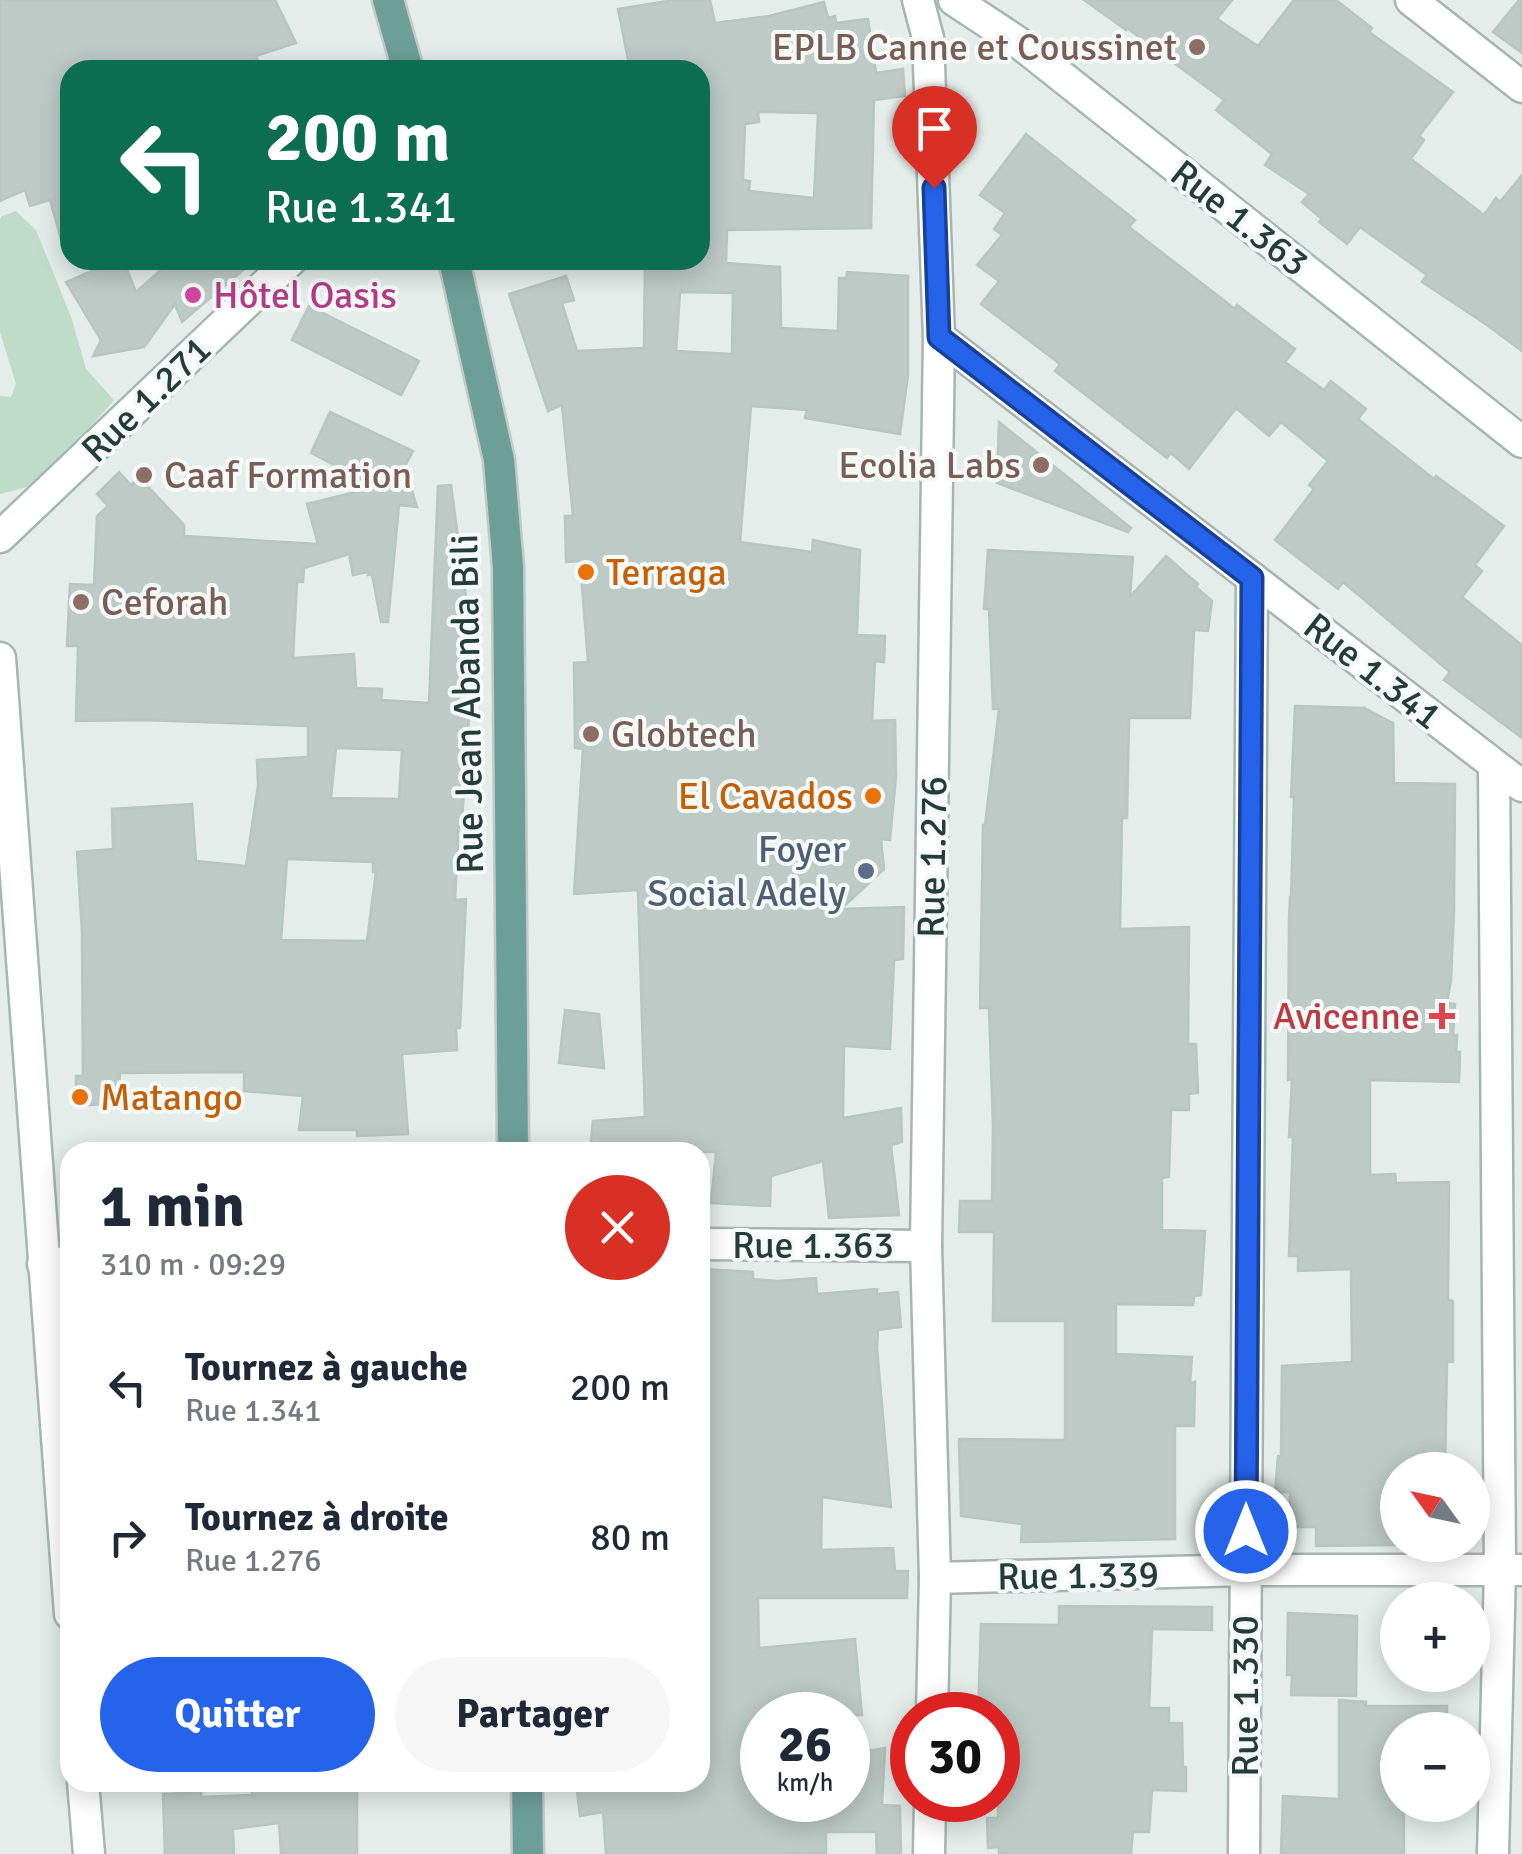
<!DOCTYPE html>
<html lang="fr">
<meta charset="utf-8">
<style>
:root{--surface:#fff;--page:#f6f6f7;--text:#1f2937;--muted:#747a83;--accent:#2563eb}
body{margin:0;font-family:Signika,sans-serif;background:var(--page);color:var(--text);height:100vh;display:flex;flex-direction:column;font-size:38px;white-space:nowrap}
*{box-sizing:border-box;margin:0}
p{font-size:32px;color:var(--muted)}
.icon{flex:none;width:55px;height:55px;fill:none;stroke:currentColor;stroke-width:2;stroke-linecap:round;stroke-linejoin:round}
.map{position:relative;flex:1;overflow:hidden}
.panel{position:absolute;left:60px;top:1142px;width:650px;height:650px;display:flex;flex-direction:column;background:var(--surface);border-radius:30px;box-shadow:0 5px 25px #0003}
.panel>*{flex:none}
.hud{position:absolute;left:60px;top:60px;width:650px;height:210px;border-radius:30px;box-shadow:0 5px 25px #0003;background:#0b6e4f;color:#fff;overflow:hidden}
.needle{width:65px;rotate:303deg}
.fabs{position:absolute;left:1380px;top:1452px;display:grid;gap:20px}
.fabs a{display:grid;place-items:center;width:110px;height:110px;border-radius:50%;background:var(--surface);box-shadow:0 5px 25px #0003;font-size:50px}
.speed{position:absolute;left:740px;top:1692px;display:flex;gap:20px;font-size:50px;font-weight:700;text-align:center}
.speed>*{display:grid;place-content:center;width:130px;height:130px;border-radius:50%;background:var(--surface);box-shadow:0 5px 25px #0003;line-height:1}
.speed small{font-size:25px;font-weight:400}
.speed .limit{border:15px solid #d22;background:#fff;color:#111}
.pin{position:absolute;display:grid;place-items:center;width:85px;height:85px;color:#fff;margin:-102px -42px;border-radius:50% 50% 50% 0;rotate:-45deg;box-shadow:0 0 10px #0007}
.pin .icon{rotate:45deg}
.me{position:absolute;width:110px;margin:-55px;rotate:0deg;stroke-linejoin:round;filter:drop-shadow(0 0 8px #0008)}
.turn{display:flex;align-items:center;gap:35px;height:210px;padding:0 40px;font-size:45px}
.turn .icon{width:130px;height:130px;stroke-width:2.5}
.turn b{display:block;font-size:70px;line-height:85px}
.round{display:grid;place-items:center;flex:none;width:105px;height:105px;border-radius:52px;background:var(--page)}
.overview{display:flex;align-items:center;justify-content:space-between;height:170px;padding:0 40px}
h1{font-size:60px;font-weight:700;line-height:75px}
.action{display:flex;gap:20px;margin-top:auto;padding:20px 40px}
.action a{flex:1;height:115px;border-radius:60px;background:var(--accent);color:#fff;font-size:40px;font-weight:700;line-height:115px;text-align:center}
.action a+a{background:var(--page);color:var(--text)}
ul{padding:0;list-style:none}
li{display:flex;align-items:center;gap:30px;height:150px;padding:0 40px}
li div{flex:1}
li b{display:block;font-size:38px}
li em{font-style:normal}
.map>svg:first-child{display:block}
.green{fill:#bfdcc9}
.building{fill:#bdcac6;stroke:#b7c6c1;stroke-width:2.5;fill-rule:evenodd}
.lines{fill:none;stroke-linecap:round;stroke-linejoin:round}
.street-casing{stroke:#a7b5b1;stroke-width:35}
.secondary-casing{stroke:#a3b8b2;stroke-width:35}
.primary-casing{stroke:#c2c9c8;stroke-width:35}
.street{stroke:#fff;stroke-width:30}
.secondary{stroke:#fff;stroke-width:30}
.primary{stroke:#6c9f96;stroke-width:30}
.route-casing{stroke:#184099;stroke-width:25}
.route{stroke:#2563eb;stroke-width:18}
.education-dot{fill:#8d6e63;stroke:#f5f9f7;stroke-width:4}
.hotel-dot{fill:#d1479c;stroke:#f5f9f7;stroke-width:4}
.food-dot{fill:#e8710a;stroke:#f5f9f7;stroke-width:4}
.service-dot{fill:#5c6f8a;stroke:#f5f9f7;stroke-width:4}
.health-dot{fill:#e0444e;stroke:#f5f9f7;stroke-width:4}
.labels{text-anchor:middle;stroke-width:8;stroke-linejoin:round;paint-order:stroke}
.education-label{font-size:38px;fill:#785e54;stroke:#f5f9f7;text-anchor:start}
.street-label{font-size:38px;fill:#253d39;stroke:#f5f9f7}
.hotel-label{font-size:38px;fill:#b23c85;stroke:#f5f9f7;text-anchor:start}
.food-label{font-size:38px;fill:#c56008;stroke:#f5f9f7;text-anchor:start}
.service-label{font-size:38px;fill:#4e5e75;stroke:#f5f9f7;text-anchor:end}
.health-label{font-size:38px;fill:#be3a42;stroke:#f5f9f7;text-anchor:end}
</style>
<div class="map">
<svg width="1522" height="1854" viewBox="0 0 1522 1854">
<rect width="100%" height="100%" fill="#e4edea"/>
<!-- green -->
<polygon class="green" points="16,211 36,230 72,319 86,369 114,400 45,479 31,486 0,494 0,396 11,397 16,384 0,332 0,219 2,216"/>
<!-- building -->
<g class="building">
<polygon points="0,0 275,0 296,43 256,56 262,70 70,70 70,245 63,246 50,200 30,206 25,190 0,201"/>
<path d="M 674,0 L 710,0 L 715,23 L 769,16 L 824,2 L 828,18 L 835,16 L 836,23 L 868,19 L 876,73 L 903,69 L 905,96 L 874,100 L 871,228 L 727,230 L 726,263 L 780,267 L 781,328 L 838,331 L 839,278 L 846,278 L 847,272 L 908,276 L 908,375 L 900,434 L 805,418 L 807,410 L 751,406 L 740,542 L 812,552 L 813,540 L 860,550 L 857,635 L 885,636 L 884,662 L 875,661 L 872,721 L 895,720 L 896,776 L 890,840 L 881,839 L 884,869 L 841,909 L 904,907 L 903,959 L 894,960 L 890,1049 L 844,1046 L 843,1118 L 901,1108 L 902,1142 L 891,1145 L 899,1215 L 829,1218 L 823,1161 L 771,1176 L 770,1206 L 711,1203 L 716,1152 L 590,1152 L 593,1121 L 645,1117 L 638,890 L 574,894 L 583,749 L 575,748 L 574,663 L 588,662 L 580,561 L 566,562 L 565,516 L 573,516 L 562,405 L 548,411 L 509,294 L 566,276 L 574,300 L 562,303 L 577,351 L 644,348 L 645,260 L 700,260 L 700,70 L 630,70 L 618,9 ZM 758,112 L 818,113 L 814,198 L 749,191 L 750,181 L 743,180 L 745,124 L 759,122 ZM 680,292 L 733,293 L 732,354 L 676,351 Z"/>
<polygon points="1084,0 1232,0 1217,19 1258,46 1294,0 1336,0 1372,28 1369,32 1453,92 1419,136 1424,140 1411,159 1484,215 1496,198 1500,202 1522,175 1522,351 1487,325 1422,282 1427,275 1360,227 1347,244 1319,222 1322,219 1302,202 1309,194 1265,165 1272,154 1216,110 1224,100 1127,28 1126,30"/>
<polygon points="1519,0 1522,0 1522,53 1493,32"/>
<polygon points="1026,134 1135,220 1129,227 1235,309 1237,305 1295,349 1285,362 1324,390 1331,381 1366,409 1358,419 1434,479 1436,476 1504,526 1475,565 1482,571 1462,597 1522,645 1522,738 1444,680 1450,672 1343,582 1338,589 1275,540 1314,489 1309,485 1328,461 1281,422 1269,436 1236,408 1189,469 1171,453 1167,458 1055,371 1060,364 981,304 999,281 977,265 1002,235 994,229 1005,213 980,195"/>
<polygon points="117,260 123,260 136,292 172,260 255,260 182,322 175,304 144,347 93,356 101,340 66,282"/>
<polygon points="309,306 419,361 401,395 292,340"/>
<path d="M 330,412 L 413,451 L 405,466 L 417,507 L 399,505 L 388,622 L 381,622 L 372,574 L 368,575 L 368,572 L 353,575 L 349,554 L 304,568 L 303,582 L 297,582 L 293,658 L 354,654 L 356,688 L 382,689 L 381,700 L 429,703 L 438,486 L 451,485 L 466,597 L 463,598 L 468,624 L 469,656 L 461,656 L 458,703 L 470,703 L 462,821 L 459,820 L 455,900 L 466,899 L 460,1028 L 456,1028 L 457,1050 L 402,1054 L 408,1134 L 357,1136 L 357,1130 L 299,1130 L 303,1096 L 244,1091 L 244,1072 L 120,1073 L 118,1103 L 76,1106 L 76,1076 L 83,1076 L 82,932 L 77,852 L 113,849 L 112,809 L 192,804 L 196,861 L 246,866 L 258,785 L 257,760 L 308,757 L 308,726 L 143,720 L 76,721 L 78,646 L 67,646 L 70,584 L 94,585 L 97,516 L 108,506 L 97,494 L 119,472 L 131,485 L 139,477 L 184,525 L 184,536 L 318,544 L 307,504 L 376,487 L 311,453 ZM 336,748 L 402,750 L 399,799 L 331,798 ZM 287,859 L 373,862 L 373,872 L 376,872 L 367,941 L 281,940 Z"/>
<polygon points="999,422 1131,528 1128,532 997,483"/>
<polygon points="988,550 1133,557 1130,597 1166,556 1198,584 1196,587 1212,601 1208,631 1194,630 1190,718 1129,718 1127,818 1122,818 1120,929 1189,927 1188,1044 1196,1044 1198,1093 1189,1094 1189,1110 1171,1110 1169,1177 1162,1178 1162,1230 1205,1231 1201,1295 1194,1296 1193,1305 1116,1304 1116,1354 1192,1357 1190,1383 1195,1382 1194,1426 1175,1426 1175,1539 1021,1542 1022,1524 961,1516 959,1439 1065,1440 1065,1321 993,1321 994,1232 959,1232 960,1201 992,1201 993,1125 989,1008 980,1008 983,825 985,825 999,709 993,709 989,609 984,609"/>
<polygon points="1295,706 1364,708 1393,723 1394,783 1455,784 1454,910 1451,980 1447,1003 1455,1004 1453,1035 1457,1035 1456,1052 1460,1052 1459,1082 1370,1080 1370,1175 1395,1174 1396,1183 1449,1182 1448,1300 1453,1301 1453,1362 1447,1362 1445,1470 1398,1470 1398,1545 1316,1546 1316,1527 1290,1527 1290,1492 1275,1493 1278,1456 1281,1456 1282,1366 1352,1362 1351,1269 1298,1271 1298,1256 1289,1256 1293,1137 1289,1137 1292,1080 1288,1080 1289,921 1290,897 1291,897 1294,797 1291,797"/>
<polygon points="565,1010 599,1014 604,1068 559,1063"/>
<polygon points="702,1269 753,1272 753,1279 777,1281 816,1278 817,1294 877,1289 877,1294 898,1292 901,1327 878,1330 877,1348 891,1507 822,1497 821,1550 893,1548 895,1571 908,1571 907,1598 758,1598 759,1648 855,1639 862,1715 762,1715 762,1800 848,1800 848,1754 885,1748 882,1805 900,1806 901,1854 877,1854 876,1832 826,1832 826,1854 606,1854 603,1812 580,1816 576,1782 700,1782 700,1304"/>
<polygon points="1059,1606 1212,1607 1212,1630 1152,1629 1149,1708 1169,1708 1169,1723 1182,1723 1183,1767 1186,1767 1186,1791 1152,1790 1149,1832 1133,1832 1131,1854 999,1854 999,1847 988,1848 987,1818 998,1818 998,1715 978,1715 981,1624 1059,1625"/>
<polygon points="1288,1613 1357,1616 1356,1696 1291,1695 1292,1675 1287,1675"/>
<polygon points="1339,1700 1366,1702 1366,1706 1447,1706 1447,1730 1398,1730 1398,1805 1404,1805 1404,1854 1281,1854 1283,1796 1339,1799"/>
<polygon points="251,1782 291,1782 291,1786 357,1783 357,1854 281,1854 279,1823 233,1829 234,1854 165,1854 163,1794 201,1792 201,1797 252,1795"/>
</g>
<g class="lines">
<defs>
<g id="street">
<polyline points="918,0 928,38 939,337 926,1246 935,1578 932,1715"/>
<polyline points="1411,0 1522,87"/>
<polyline points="939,337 1522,786"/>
<polyline points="700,1244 926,1246"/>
<polyline points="43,1264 70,1262"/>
<polyline points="935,1578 1246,1570 1522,1570"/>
<polyline points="929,1854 930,1800"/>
<polyline points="1244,1854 1252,578"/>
<polyline points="1493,1854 1500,1569 1494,766"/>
</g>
<g id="secondary">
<polyline points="954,0 1022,45 1522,442"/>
<polyline points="0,537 291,260"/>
<polyline points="0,658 70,1614"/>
<polyline points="83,1782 89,1854"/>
</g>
<g id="primary">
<polyline points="388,0 408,70"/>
<polyline points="454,260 499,460 508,567 513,1152"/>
<polyline points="527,1782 528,1854"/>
</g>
</defs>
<!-- street casing -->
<use href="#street" class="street-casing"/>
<!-- secondary casing -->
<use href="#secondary" class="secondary-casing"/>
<!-- primary casing -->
<use href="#primary" class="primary-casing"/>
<!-- street -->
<use href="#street" class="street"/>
<!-- secondary -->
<use href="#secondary" class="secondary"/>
<!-- primary -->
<use href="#primary" class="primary"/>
</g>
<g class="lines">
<defs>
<polyline id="route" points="934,188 939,337 1252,578 1246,1531"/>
</defs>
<!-- route casing -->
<use href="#route" class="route-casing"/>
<!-- route -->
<use href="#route" class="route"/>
</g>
<!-- markers -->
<g class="education-dot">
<circle cx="1197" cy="47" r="10"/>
<circle cx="1041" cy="465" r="10"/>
<circle cx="144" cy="475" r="10"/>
<circle cx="81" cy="602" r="10"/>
<circle cx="591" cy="734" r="10"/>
</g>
<circle class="hotel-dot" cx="193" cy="295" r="10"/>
<g class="food-dot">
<circle cx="586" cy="572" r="10"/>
<circle cx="873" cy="796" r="10"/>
<circle cx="80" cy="1097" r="10"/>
</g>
<circle class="service-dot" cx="866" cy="871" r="10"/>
<path class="health-dot" d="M1437 1001h10v10h10v10h-10v10h-10v-10h-10v-10h10z"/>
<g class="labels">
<!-- education labels -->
<g class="education-label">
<text x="1177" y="60" text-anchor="end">EPLB Canne et Coussinet</text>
<text x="1021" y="478" text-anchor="end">Ecolia Labs</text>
<text x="164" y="488">Caaf Formation</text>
<text x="101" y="615">Ceforah</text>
<text x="611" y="747">Globtech</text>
</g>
<!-- street labels -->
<g class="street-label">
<text transform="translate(1240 218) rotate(38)" y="13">Rue 1.363</text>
<text transform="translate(146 399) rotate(-44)" y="13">Rue 1.271</text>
<text transform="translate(1373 671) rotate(38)" y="13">Rue 1.341</text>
<text transform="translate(467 704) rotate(-91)" y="13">Rue Jean Abanda Bili</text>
<text transform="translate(932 857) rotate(-89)" y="13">Rue 1.276</text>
<text x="813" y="1258">Rue 1.363</text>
<text transform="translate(1078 1575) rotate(-1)" y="13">Rue 1.339</text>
<text transform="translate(1245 1696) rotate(-90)" y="13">Rue 1.330</text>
</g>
<!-- hotel labels -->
<g class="hotel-label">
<text x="213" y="308">Hôtel Oasis</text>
</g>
<!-- food labels -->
<g class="food-label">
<text x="606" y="585">Terraga</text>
<text x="853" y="809" text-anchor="end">El Cavados</text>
<text x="100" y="1110">Matango</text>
</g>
<!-- service labels -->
<g class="service-label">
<text x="846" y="862">Foyer<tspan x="846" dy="44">Social Adely</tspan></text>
</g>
<!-- health labels -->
<g class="health-label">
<text x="1420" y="1029">Avicenne</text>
</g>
</g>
</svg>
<div class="fabs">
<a><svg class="needle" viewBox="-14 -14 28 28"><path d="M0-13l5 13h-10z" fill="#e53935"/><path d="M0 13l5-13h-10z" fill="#747a83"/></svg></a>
<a>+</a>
<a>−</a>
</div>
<div class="speed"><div>26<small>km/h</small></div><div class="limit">30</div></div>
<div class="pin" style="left:934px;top:188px;background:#d93025"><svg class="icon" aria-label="arrive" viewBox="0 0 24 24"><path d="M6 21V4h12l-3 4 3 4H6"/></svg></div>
<svg class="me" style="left:1246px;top:1531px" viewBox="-20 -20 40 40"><circle r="17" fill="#2563eb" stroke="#fff" stroke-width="3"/><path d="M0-11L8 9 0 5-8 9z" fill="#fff"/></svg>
<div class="hud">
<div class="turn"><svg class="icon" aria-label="left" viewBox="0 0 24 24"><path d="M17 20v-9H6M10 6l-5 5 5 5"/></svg><div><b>200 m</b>Rue 1.341</div></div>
</div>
<section class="panel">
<div class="overview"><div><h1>1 min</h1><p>310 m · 09:29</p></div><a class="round" style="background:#d93025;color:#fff"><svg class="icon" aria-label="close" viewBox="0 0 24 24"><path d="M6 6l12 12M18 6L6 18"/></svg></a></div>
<ul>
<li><svg class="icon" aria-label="left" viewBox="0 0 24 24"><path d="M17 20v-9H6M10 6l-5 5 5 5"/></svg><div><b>Tournez à gauche</b><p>Rue 1.341</p></div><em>200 m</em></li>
<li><svg class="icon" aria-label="right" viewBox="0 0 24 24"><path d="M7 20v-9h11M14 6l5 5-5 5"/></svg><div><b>Tournez à droite</b><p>Rue 1.276</p></div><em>80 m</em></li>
</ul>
<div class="action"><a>Quitter</a><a>Partager</a></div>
</section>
</div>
